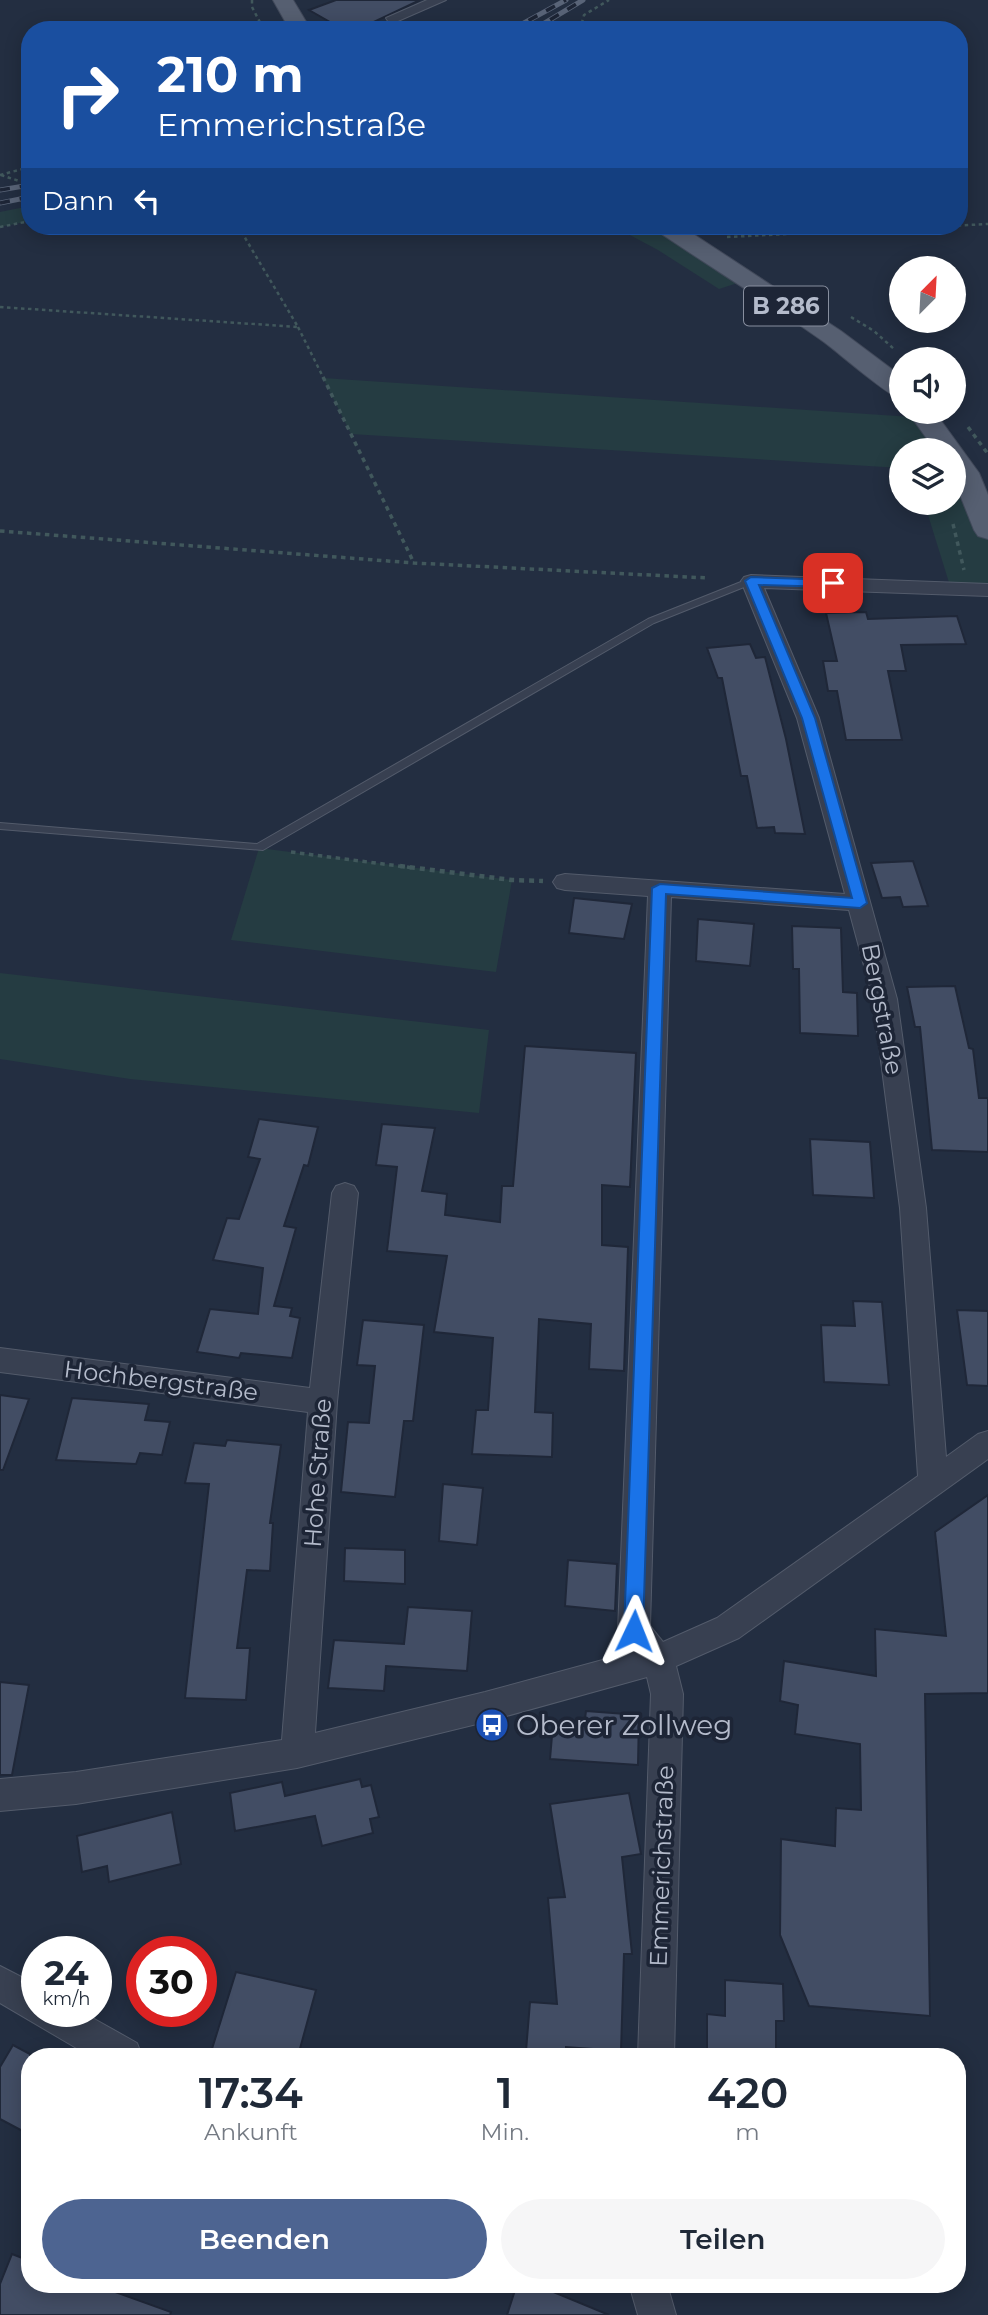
<!DOCTYPE html>
<html lang="de">
<meta charset="utf-8">
<style>
:root{--surface:#fff;--page:#f6f6f7;--text:#1f2937;--muted:#747a83;--accent:#4d6491}
body{margin:0;font-family:Montserrat,sans-serif;background:var(--page);color:var(--text);height:100vh;display:flex;flex-direction:column;font-size:26px;white-space:nowrap}
*{box-sizing:border-box;margin:0}
p{font-size:23px;color:var(--muted)}
.icon{flex:none;width:38px;height:38px;fill:none;stroke:currentColor;stroke-width:2;stroke-linecap:round;stroke-linejoin:round}
.map{position:relative;flex:1;overflow:hidden}
.panel{position:absolute;left:21px;top:2048px;width:945px;height:245px;display:flex;flex-direction:column;background:var(--surface);border-radius:28px;box-shadow:0 4px 18px #0003}
.panel>*{flex:none}
.top-card{position:absolute;left:21px;top:21px;width:947px;height:214px;border-radius:28px;box-shadow:0 4px 18px #0003;background:#1a4fa0;color:#fff;overflow:hidden}
.needle{width:46px;rotate:24deg}
.controls{position:absolute;left:889px;top:256px;display:grid;gap:14px}
.controls a{display:grid;place-items:center;width:77px;height:77px;border-radius:50%;background:var(--surface);box-shadow:0 4px 18px #0003;font-size:35px}
.speed{position:absolute;left:21px;top:1936px;display:flex;gap:14px;font-size:35px;font-weight:700;text-align:center}
.speed>*{display:grid;place-content:center;width:91px;height:91px;border-radius:50%;background:var(--surface);box-shadow:0 4px 18px #0003;line-height:1}
.speed small{font-size:18px;font-weight:400}
.speed .limit{border:10px solid #d22;background:#fff;color:#111}
.pin{position:absolute;display:grid;place-items:center;width:60px;height:60px;color:#fff;margin:-30px;border-radius:14px;box-shadow:0 4px 10px #0006}
.me{position:absolute;width:77px;margin:-38px;rotate:2deg;stroke-linejoin:round;filter:drop-shadow(0 0 5px #0008)}
.turn{display:flex;align-items:center;gap:24px;height:147px;padding:0 21px;font-size:32px}
.turn .icon{width:91px;height:91px;stroke-width:2.5}
.turn b{display:block;font-size:49px;line-height:60px}
.then{display:flex;align-items:center;height:66px;padding:0 21px;background:#0003;gap:14px;font-size:26px}
.eta{display:flex;justify-content:space-evenly;align-items:center;height:119px;text-align:center}
.eta b{font-size:42px;font-weight:600;line-height:49px}
.action{display:flex;gap:14px;margin-top:auto;padding:14px 21px}
.action a{flex:1;height:80px;border-radius:42px;background:var(--accent);color:#fff;font-size:28px;font-weight:600;line-height:80px;text-align:center}
.action a+a{background:var(--page);color:var(--text)}
.map>svg:first-child{display:block}
.green{fill:#253c42}
.building{fill:#424d64;stroke:#1f2738;stroke-width:2}
.lines{fill:none;stroke-linecap:round;stroke-linejoin:round}
.lane-casing{stroke:#535b6b;stroke-width:2}
.street-casing{stroke:#535b6b;stroke-width:2}
.primary-casing{stroke:#41495a;stroke-width:2}
.path-far2{stroke:#41585c;stroke-width:2.5;stroke-dasharray:3.5 3.5;stroke-linecap:butt}
.path-far1{stroke:#41585c;stroke-width:3.5;stroke-dasharray:4.5 4.5;stroke-linecap:butt}
.path{stroke:#41585c;stroke-width:4.5;stroke-dasharray:5 5;stroke-linecap:butt}
.lane{fill:#384051;fill-rule:evenodd}
.street{fill:#384051;fill-rule:evenodd}
.primary{fill:#565f71;fill-rule:evenodd}
.rail-casing{stroke:#596478;stroke-width:5}
.rail{stroke:#1d2536;stroke-width:3.5;stroke-dasharray:10;stroke-linecap:butt}
.route{fill:#1a73e8;stroke:#114b97;stroke-width:2}
.labels{text-anchor:middle;stroke-width:7;stroke-linejoin:round;paint-order:stroke}
.shield{fill:#1d2536;stroke:#878e9e;stroke-width:2}
.shield-label{font-size:23px;font-weight:bold;fill:#b4bbcb}
.street-label{font-size:24px;fill:#b4bbcb;stroke:#1d2536}
.near-poi-label{font-size:28px;fill:#b4bbcb;stroke:#1d2536;text-anchor:start}
</style>
<div class="map">
<svg width="988" height="2315" viewBox="0 0 988 2315">
<rect width="100%" height="100%" fill="#232e41"/>
<!-- green -->
<g class="green">
<polygon points="30,206 30,221 0,227 0,212"/>
<polygon points="613,226 665,226 747,280 719,289 658,250"/>
<polygon points="323,378 927,418 949,450 901,450 901,468 351,434"/>
<polygon points="954,457 965,473 988,530 988,590 951,589 924,502 954,502"/>
<polygon points="259,848 512,880 496,972 231,940"/>
<polygon points="0,973 489,1030 479,1113 130,1079 0,1059"/>
</g>
<!-- building -->
<g class="building">
<polygon points="336,0 420,0 357,30 344,30 309,10"/>
<polygon points="866,612 868,619 957,616 966,644 901,645 906,671 888,671 902,740 846,740 837,691 828,691 823,661 837,661 826,613"/>
<polygon points="750,644 756,658 765,657 786,739 805,834 775,833 774,827 757,828 747,776 741,776 722,678 718,678 707,648"/>
<polygon points="913,861 928,906 903,907 900,897 882,898 871,863"/>
<polygon points="574,898 632,904 624,939 569,933"/>
<polygon points="698,919 754,924 750,966 696,961"/>
<polygon points="792,926 841,928 843,992 857,993 858,1036 800,1033 799,969 793,969"/>
<polygon points="955,986 969,1048 973,1049 979,1098 988,1098 988,1152 932,1150 920,1027 915,1027 907,987"/>
<polygon points="525,1046 636,1053 630,1187 602,1185 602,1245 628,1247 624,1371 589,1369 591,1324 539,1319 535,1412 553,1413 552,1457 472,1454 476,1410 488,1410 493,1338 434,1332 447,1256 387,1251 397,1167 376,1165 382,1124 435,1128 422,1191 447,1194 445,1215 500,1222 502,1186 513,1186"/>
<polygon points="259,1119 318,1127 308,1166 304,1165 284,1226 296,1228 274,1306 292,1308 290,1316 300,1318 292,1358 241,1353 239,1358 197,1352 210,1309 258,1314 263,1268 213,1260 227,1218 239,1219 260,1159 248,1157"/>
<polygon points="810,1139 870,1142 874,1198 813,1195"/>
<polygon points="853,1301 882,1302 889,1385 824,1382 821,1325 855,1326"/>
<polygon points="957,1310 988,1311 988,1386 967,1385"/>
<polygon points="363,1320 424,1325 413,1421 404,1421 395,1497 341,1492 348,1422 369,1423 375,1366 357,1365"/>
<polygon points="0,1395 29,1399 3,1470 0,1470"/>
<polygon points="72,1398 149,1404 145,1420 170,1422 162,1455 140,1453 136,1464 56,1460"/>
<polygon points="227,1440 281,1445 270,1523 273,1523 270,1571 247,1570 237,1648 250,1648 246,1700 185,1698 209,1484 185,1483 194,1443 225,1446"/>
<polygon points="443,1484 483,1488 477,1545 439,1541"/>
<polygon points="988,1495 988,1693 925,1694 930,2016 809,2006 780,1935 781,1839 835,1846 836,1808 861,1810 860,1744 795,1734 798,1705 780,1701 784,1661 876,1676 875,1629 946,1636 935,1532"/>
<polygon points="345,1548 405,1550 405,1584 344,1581"/>
<polygon points="568,1560 617,1564 615,1611 565,1606"/>
<polygon points="408,1607 472,1611 467,1671 386,1666 384,1691 328,1688 334,1640 404,1644"/>
<polygon points="0,1682 29,1685 12,1775 0,1775"/>
<polygon points="586,1711 639,1715 638,1765 550,1759 553,1724 584,1726"/>
<polygon points="360,1779 362,1787 371,1785 379,1817 370,1819 373,1833 322,1846 315,1816 235,1831 230,1793 282,1782 285,1796"/>
<polygon points="629,1793 641,1854 622,1857 632,1954 624,1954 621,2051 566,2047 566,2055 526,2051 530,2002 557,2004 548,1898 565,1897 550,1804"/>
<polygon points="172,1812 181,1864 109,1882 107,1866 82,1872 77,1836"/>
<polygon points="236,1972 316,1990 298,2056 228,2056 211,2052"/>
<polygon points="725,1980 783,1984 784,2021 776,2021 776,2056 707,2056 707,2014 725,2016"/>
<polygon points="13,2045 30,2054 30,2135 0,2119 0,2067"/>
<polygon points="12,2254 30,2261 30,2284 93,2284 171,2312 170,2315 0,2315 0,2284"/>
<polygon points="517,2284 534,2284 609,2315 507,2315"/>
</g>
<g class="lines">
<defs>
<polygon id="lane" points="751,578 754,579 754,583 654,623 263,850 0,829 0,823 257,844 648,619"/>
<g id="street">
<polygon points="427,0 446,0 398,21 388,21 386,18"/>
<path d="M 751,575 L 988,584 L 988,596 L 764,588 L 819,718 L 897,999 L 926,1208 L 946,1457 L 978,1434 L 988,1431 L 988,1459 L 739,1638 L 676,1666 L 683,1694 L 674,2056 L 638,2056 L 651,1694 L 647,1677 L 485,1722 L 297,1768 L 76,1804 L 0,1811 L 0,1779 L 76,1772 L 282,1740 L 308,1412 L 0,1372 L 0,1348 L 310,1388 L 332,1193 L 336,1186 L 345,1183 L 354,1186 L 358,1193 L 337,1402 L 315,1733 L 485,1692 L 632,1652 L 618,1631 L 648,896 L 565,890 L 557,888 L 553,882 L 557,876 L 565,874 L 845,894 L 797,718 L 741,581 L 744,577 ZM 671,897 L 849,910 L 873,999 L 900,1208 L 918,1476 L 717,1618 L 663,1642 L 650,1626 Z"/>
<polygon points="0,1966 37,1985 37,2011 80,2011 137,2043 142,2056 90,2056 0,2003"/>
<polygon points="629,2284 667,2284 676,2315 638,2315"/>
</g>
<g id="primary">
<polygon points="273,0 293,0 311,30 290,30"/>
<path d="M 653,226 L 681,226 L 841,331 L 901,376 L 901,399 C 888,396 839,353 824,342 C 769,303 712,268 657,231 Z"/>
<polygon points="907,411 934,411 979,473 988,495 988,539 978,536 974,530 954,480 954,450 935,450"/>
</g>
</defs>
<!-- lane casing -->
<use href="#lane" class="lane-casing"/>
<!-- street casing -->
<use href="#street" class="street-casing"/>
<!-- primary casing -->
<use href="#primary" class="primary-casing"/>
<!-- path-far2 -->
<g class="path-far2">
<polyline points="252,0 252,7 264,30"/>
<polyline points="580,30 584,15 609,0"/>
<polyline points="0,175 30,167"/>
<polyline points="1,175 19,181"/>
<polyline points="629,226 641,232"/>
<polyline points="0,227 30,221"/>
<polyline points="727,237 988,224"/>
<polyline points="0,307 298,327 238,226"/>
<polyline points="851,317 874,331 894,349"/>
<polyline points="298,327 324,379"/>
</g>
<!-- path-far1 -->
<g class="path-far1">
<polyline points="323,377 414,563"/>
<polyline points="968,427 988,454"/>
<polyline points="953,524 964,570"/>
<polyline points="0,531 414,563 708,578"/>
<polyline points="291,852 414,868"/>
</g>
<!-- path -->
<polyline class="path" points="400,866 512,880 543,881"/>
<!-- lane -->
<use href="#lane" class="lane"/>
<!-- street -->
<use href="#street" class="street"/>
<!-- primary -->
<use href="#primary" class="primary"/>
<defs>
<g id="rail">
<polyline points="511,30 566,0"/>
<polyline points="533,30 583,0"/>
<polyline points="0,190 30,185"/>
<polyline points="0,203 30,197"/>
</g>
</defs>
<!-- rail casing -->
<use href="#rail" class="rail-casing"/>
<!-- rail -->
<use href="#rail" class="rail"/>
</g>
<!-- route -->
<polygon class="route" points="751,577 833,580 839,583 833,587 759,585 815,718 867,903 860,908 666,894 643,1631 640,1637 634,1640 627,1637 624,1631 652,888 660,884 852,898 802,718 745,581"/>
<!-- icons -->
<defs>
<symbol id="bus-disc" viewBox="-11 -11 22 22"><circle r="9.5" fill="#1a4fb4" stroke="#1d2536"/><path d="M-5-6H5V4H4V6H2V4H-2V6H-4V4H-5ZM-3.5-4V0h7V-4ZM-3.5 1.2v1.5H-2V1.2ZM2 1.2v1.5H3.5V1.2Z" fill="#fff"/></symbol>
</defs>
<g fill-rule="evenodd">
<use href="#bus-disc" x="473" y="1706" width="38" height="38"/>
</g>
<g class="labels">
<!-- shield labels -->
<rect class="shield" x="744" y="286.5" width="84" height="39" rx="5"/>
<g class="shield-label">
<text x="786" y="314">B 286</text>
</g>
<!-- street labels -->
<g class="street-label">
<text transform="translate(882 1009) rotate(79)" y="8">Bergstraße</text>
<text transform="translate(161 1381) rotate(7)" y="8">Hochbergstraße</text>
<text transform="translate(318 1473) rotate(-86)" y="8">Hohe Straße</text>
<text transform="translate(662 1866) rotate(-88)" y="8">Emmerichstraße</text>
</g>
<!-- near-poi labels -->
<g class="near-poi-label">
<text x="516" y="1735">Oberer Zollweg</text>
</g>
</g>
</svg>
<div class="controls">
<a><svg class="needle" viewBox="-14 -14 28 28"><path d="M0-13l5 13h-10z" fill="#e53935"/><path d="M0 13l5-13h-10z" fill="#747a83"/></svg></a>
<a><svg class="icon" aria-label="sound" viewBox="0 0 24 24"><path d="M4 9h4l5-4v14l-5-4H4zM17 9q2 3 0 6"/></svg></a>
<a><svg class="icon" aria-label="layers" viewBox="0 0 24 24"><path d="M12 4l9 5-9 5-9-5zM3 14l9 5 9-5"/></svg></a>
</div>
<div class="speed"><div>24<small>km/h</small></div><div class="limit">30</div></div>
<div class="pin" style="left:833px;top:583px;background:#d93025"><svg class="icon" aria-label="arrive" viewBox="0 0 24 24"><path d="M6 21V4h12l-3 4 3 4H6"/></svg></div>
<svg class="me" style="left:634px;top:1631px" viewBox="-20 -20 40 40"><path d="M0-17L14 15 0 8-14 15z" fill="#1a73e8" stroke="#fff" stroke-width="4"/></svg>
<div class="top-card">
<div class="turn"><svg class="icon" aria-label="right" viewBox="0 0 24 24"><path d="M7 20v-9h11M14 6l5 5-5 5"/></svg><div><b>210 m</b>Emmerichstraße</div></div>
<div class="then">Dann<svg class="icon" aria-label="left" viewBox="0 0 24 24"><path d="M17 20v-9H6M10 6l-5 5 5 5"/></svg></div>
</div>
<section class="panel">
<div class="eta">
<div><b>17:34</b><p>Ankunft</p></div>
<div><b>1</b><p>Min.</p></div>
<div><b>420</b><p>m</p></div>
</div>
<div class="action"><a>Beenden</a><a>Teilen</a></div>
</section>
</div>
